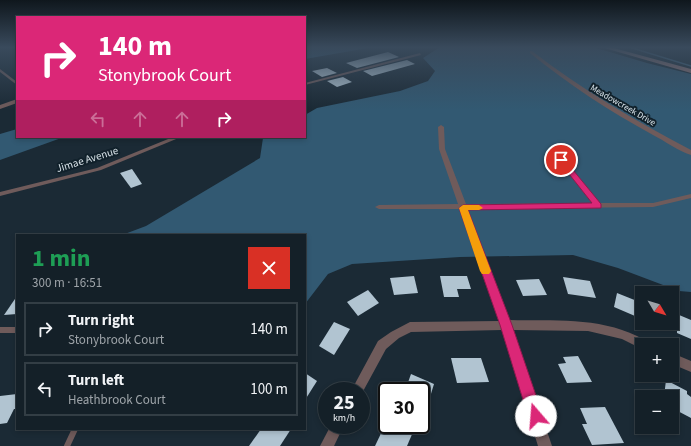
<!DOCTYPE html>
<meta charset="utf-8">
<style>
:root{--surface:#142028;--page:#1d2830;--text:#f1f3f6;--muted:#9da3a8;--line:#333e45}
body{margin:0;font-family:"Source Sans 3",sans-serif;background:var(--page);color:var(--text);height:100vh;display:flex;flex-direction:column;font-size:15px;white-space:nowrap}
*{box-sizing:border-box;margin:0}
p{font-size:13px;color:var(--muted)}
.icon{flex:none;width:22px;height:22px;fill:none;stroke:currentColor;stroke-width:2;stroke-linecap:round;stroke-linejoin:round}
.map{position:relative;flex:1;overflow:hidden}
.drawer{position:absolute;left:16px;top:234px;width:290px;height:196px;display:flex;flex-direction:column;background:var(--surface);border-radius:0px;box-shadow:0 2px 6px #0003,0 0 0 1px var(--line)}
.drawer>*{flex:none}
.banner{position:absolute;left:16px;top:16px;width:290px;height:122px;border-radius:0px;box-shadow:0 2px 6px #0003,0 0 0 1px var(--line);background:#db2777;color:#fff;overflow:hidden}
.needle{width:26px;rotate:128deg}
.fabs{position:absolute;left:635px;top:286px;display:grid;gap:8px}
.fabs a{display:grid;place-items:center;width:44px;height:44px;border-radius:0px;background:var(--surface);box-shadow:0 2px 6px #0003,0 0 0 1px var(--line);font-size:20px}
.speed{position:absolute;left:318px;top:382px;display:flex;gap:8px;font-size:20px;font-weight:700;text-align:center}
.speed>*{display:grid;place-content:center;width:52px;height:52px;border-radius:50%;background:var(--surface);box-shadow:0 2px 6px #0003,0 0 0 1px var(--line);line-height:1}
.speed small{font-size:10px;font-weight:400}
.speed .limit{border:2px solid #111;border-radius:6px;background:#fff;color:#111}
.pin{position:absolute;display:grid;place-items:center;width:34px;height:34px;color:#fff;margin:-17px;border:2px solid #fff;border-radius:50%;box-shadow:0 1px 4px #0007}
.me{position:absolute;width:44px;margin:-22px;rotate:342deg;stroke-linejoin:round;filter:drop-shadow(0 0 3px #0008)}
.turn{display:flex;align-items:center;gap:14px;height:84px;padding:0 16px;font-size:18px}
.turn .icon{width:52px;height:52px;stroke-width:2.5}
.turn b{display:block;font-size:28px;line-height:34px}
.lanes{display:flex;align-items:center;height:38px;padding:0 16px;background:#0003;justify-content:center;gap:20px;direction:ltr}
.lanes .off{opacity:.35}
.round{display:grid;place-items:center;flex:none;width:42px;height:42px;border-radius:0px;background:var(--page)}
.summary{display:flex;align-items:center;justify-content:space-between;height:68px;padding:0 16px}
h1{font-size:24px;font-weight:700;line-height:30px;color:#1e9e55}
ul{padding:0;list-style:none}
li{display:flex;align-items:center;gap:12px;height:54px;margin:0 8px 6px;padding:0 8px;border:2px solid var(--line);border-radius:0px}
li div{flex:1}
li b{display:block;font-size:15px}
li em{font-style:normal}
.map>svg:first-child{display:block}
.forest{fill:#325972}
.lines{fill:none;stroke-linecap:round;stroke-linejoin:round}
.stream{stroke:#436a83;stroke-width:1.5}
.building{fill:#b1c4d1}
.service{stroke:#6f5b5b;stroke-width:6}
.minor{fill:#6f5b5b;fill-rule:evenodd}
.tertiary{fill:#6f5b5b;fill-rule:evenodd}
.secondary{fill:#977777;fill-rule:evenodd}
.route{fill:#db2777;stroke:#8e194d}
.slow{fill:#f59e0b}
.labels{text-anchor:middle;stroke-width:4;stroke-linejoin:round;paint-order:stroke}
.far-street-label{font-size:9px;fill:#d8e2e8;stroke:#11212b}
.street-label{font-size:11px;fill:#d8e2e8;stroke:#11212b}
</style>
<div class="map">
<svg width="691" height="446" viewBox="0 0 691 446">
<rect width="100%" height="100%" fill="#1b2a35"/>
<!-- forest -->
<g class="forest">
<polygon points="305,47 374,47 305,59"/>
<polygon points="440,47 593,47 647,63 691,74 691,292 679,291 618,268 573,255 460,257 352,264 328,274 305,304 305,235 122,235 146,226 260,158 263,138 265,137 305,137 305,115 317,108 400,91 428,81 435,71 423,58"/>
<polygon points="17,129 17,137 64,137 0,160 0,134"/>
</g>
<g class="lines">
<!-- stream -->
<polyline class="stream" points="629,47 691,66"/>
</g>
<!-- building -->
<g class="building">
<polygon points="388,52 399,57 357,68 346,63"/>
<polygon points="407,60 415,64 372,76 363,71"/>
<polygon points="327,68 337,73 322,77 312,71"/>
<polygon points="343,77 352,82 337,87 327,81"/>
<polygon points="132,169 142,184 131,188 120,173"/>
<polygon points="414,276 418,293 394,295 390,278"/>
<polygon points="440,276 467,276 471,289 457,289 459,297 444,297"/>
<polygon points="563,277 590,281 596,298 568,294"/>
<polygon points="539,279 547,295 523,296 516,280"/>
<polygon points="368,290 379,303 358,316 347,302"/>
<polygon points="617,293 642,303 642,319 614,307"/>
<polygon points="17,296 17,314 4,315"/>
<polygon points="672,312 691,320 691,339 677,333 677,328 672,326"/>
<polygon points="334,322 350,329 334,355 319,346"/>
<polygon points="578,356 592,382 567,383 558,364 566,363 563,357"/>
<polygon points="451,358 481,358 489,382 457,383"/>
<polygon points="305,373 317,381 305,400"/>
<polygon points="411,374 434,384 423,420 421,419 421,391 405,391"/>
<polygon points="666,380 687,391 687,394 691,397 691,418 672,408 672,397 664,397"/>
<polygon points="17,394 17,409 14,409 7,423 0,424 0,396"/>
<polygon points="605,407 624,443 592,445 582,424 587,424 580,408"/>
<polygon points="385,425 401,425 413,432 407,446 375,446"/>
<polygon points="261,429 291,429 280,446 249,446"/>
</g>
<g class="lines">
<!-- service -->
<g class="service">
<polyline points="0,330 17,330"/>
<polyline points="67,446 75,429"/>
</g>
<!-- minor -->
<g class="minor">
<path d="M 530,51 L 532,51 C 582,90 636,121 691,150 L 691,155 C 678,151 665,141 653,135 C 609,111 568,84 530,53 Z"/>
<polygon points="420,53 421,55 305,85 305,83"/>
<polygon points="0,69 17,82 17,85 0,72"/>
<path d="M 441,125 L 444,127 L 445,149 L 466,204 L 592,203 L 558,160 L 561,158 L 563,159 L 600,203 L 653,203 L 691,194 L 691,198 L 653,207 L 468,209 L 509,320 C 553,321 598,317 637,336 C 642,339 647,340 649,345 L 642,345 L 642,349 L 622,339 L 588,331 L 513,330 L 552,446 L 538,446 L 502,330 L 411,332 L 399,338 L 386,349 L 361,395 L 361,391 L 351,391 L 378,341 L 391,332 L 410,322 L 499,321 L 460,209 L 379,209 L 375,207 L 379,205 L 458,204 L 439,149 L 438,127 Z"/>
<polygon points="173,137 181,137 101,170 0,196 0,192 97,168"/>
<polygon points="672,353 691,361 691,372 672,364"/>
<polygon points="331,425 344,425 334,446 320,446"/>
</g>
<!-- tertiary -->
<polygon class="tertiary" points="17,99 17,103 0,109 0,105"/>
<!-- secondary -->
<polygon class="secondary" points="601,47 610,47 691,69 691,73"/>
</g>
<!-- sky -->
<linearGradient id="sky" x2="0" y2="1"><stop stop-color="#0f171d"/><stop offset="0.43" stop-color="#394a5c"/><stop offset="1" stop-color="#394a5c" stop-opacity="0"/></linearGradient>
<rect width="691" height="110" fill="url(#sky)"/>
<!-- route -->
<polygon class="route" points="561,158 564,159 601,204 601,208 468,210 512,325 543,416 540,421 536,423 531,421 528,416 500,325 459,208 463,205 592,203 558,160"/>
<!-- slow -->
<polygon class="slow" points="463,205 479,205 483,208 479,210 468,210 491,271 489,274 482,274 480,271 459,208"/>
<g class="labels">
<!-- far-street labels -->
<g class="far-street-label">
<text transform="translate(623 105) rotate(30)" y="3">Meadowcreek Drive</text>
</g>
<!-- street labels -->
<g class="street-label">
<text transform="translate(87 159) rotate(-17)" y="4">Jimae Avenue</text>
</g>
</g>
</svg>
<div class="fabs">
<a><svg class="needle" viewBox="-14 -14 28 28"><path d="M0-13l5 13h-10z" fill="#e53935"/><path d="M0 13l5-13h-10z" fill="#9da3a8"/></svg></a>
<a>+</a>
<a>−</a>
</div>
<div class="speed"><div>25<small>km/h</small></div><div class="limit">30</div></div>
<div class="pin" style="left:561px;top:160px;background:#d93025"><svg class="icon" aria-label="arrive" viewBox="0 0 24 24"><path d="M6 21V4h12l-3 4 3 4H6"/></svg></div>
<svg class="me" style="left:536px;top:416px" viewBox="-20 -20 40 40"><circle r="19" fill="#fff"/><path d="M0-13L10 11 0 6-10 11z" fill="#db2777"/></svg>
<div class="banner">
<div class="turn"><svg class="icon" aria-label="right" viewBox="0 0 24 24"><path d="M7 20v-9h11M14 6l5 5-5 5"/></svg><div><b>140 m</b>Stonybrook Court</div></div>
<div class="lanes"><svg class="icon off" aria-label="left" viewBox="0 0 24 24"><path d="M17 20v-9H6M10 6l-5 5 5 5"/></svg><svg class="icon off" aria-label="ahead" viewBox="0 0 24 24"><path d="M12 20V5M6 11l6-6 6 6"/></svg><svg class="icon off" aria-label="ahead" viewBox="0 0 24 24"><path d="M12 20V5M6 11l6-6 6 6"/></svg><svg class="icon" aria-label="right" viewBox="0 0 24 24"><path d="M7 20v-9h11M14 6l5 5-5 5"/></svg></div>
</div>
<section class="drawer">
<div class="summary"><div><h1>1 min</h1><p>300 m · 16:51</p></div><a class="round" style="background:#d93025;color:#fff"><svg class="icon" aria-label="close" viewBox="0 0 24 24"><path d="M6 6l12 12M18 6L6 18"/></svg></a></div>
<ul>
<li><svg class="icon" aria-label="right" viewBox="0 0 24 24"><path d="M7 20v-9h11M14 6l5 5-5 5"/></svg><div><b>Turn right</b><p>Stonybrook Court</p></div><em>140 m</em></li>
<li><svg class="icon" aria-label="left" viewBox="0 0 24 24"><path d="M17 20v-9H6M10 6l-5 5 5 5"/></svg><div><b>Turn left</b><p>Heathbrook Court</p></div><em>100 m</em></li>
</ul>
</section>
</div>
